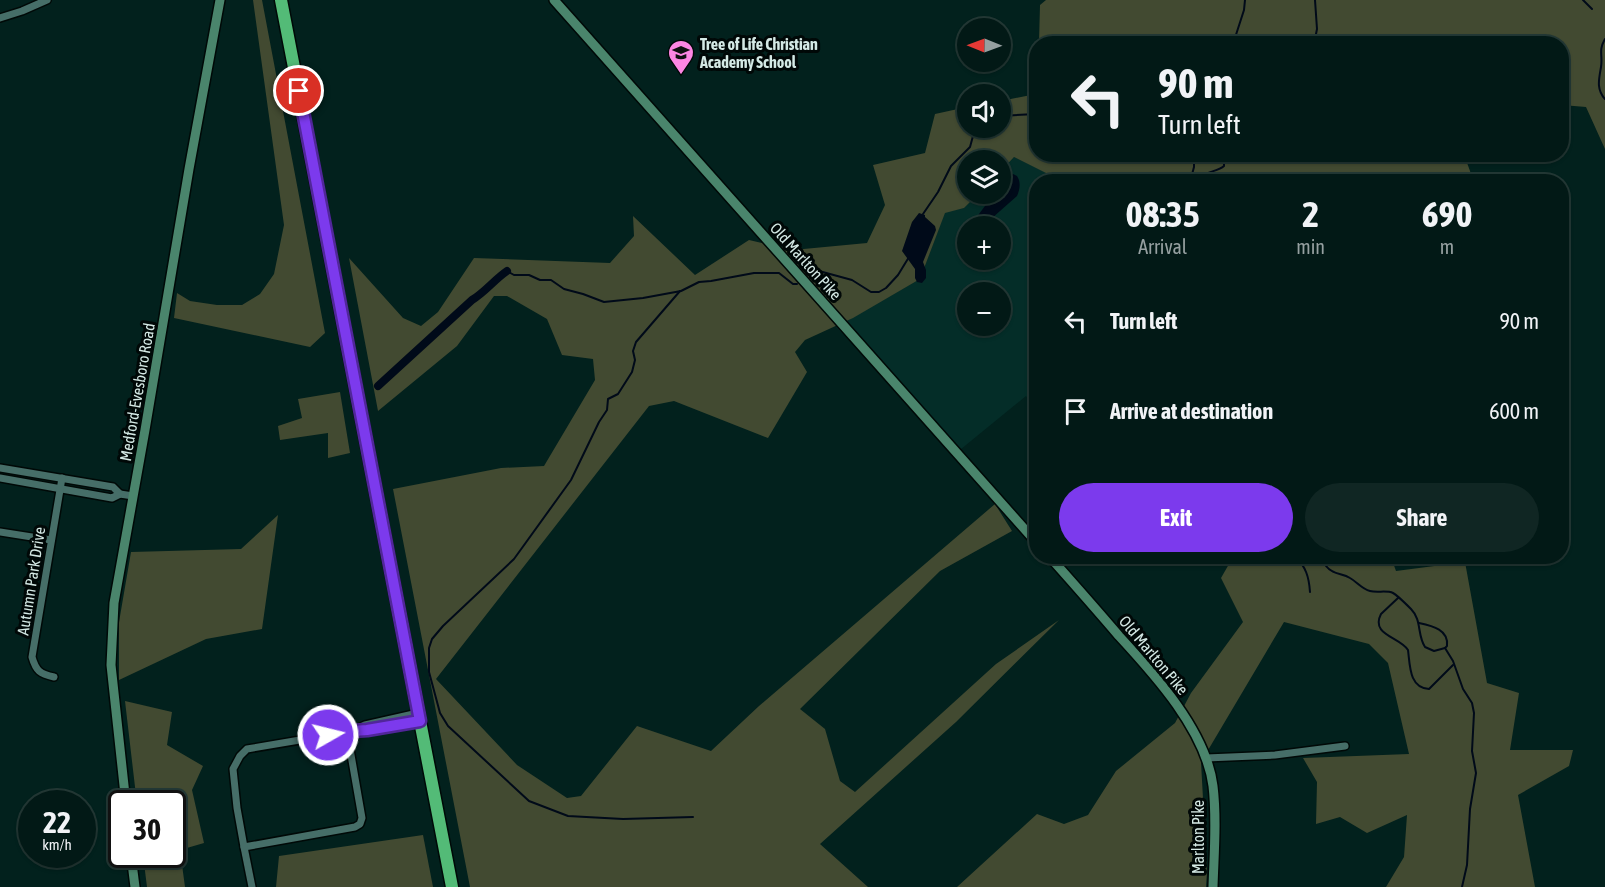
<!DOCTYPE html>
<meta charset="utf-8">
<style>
:root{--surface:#021916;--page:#102623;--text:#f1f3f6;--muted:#96a0a1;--line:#233835;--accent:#7c3aed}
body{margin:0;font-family:"Asap Condensed",sans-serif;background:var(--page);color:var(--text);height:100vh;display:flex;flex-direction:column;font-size:22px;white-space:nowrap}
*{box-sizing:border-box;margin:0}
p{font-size:20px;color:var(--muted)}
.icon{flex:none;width:33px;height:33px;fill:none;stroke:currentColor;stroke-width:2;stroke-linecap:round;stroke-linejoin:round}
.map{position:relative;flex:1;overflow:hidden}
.drawer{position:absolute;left:1029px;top:174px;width:540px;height:390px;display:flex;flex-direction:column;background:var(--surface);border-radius:24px;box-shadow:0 2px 4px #0004,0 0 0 2px var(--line)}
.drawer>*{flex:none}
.guide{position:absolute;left:1029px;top:36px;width:540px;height:126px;border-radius:24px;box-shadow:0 2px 4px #0004,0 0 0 2px var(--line);background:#021916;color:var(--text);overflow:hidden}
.needle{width:39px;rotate:271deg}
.fabs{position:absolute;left:957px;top:18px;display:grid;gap:12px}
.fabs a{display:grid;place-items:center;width:54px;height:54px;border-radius:50%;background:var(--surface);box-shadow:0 2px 4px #0004,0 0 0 2px var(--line);font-size:30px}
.speed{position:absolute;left:18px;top:790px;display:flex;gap:12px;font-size:30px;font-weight:700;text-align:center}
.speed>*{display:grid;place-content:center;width:78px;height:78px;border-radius:50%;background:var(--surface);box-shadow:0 2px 4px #0004,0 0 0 2px var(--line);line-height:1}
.speed small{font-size:15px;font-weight:400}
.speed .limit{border:3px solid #111;border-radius:9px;background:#fff;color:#111}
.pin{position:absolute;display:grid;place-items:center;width:51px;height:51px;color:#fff;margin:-26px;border:3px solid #fff;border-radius:50%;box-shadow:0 2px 6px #0007}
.me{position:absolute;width:66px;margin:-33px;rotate:82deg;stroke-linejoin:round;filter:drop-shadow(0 0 4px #0008)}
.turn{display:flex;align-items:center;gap:21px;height:126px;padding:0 30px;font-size:27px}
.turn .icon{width:78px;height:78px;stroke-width:2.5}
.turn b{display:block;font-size:42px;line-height:51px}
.eta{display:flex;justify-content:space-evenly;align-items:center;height:102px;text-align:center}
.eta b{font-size:36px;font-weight:700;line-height:42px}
.button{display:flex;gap:12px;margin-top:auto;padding:12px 30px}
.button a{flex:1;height:69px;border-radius:36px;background:var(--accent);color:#fff;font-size:24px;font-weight:700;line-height:69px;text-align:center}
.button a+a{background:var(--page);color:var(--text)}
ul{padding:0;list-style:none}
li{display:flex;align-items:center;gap:18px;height:90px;padding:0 30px}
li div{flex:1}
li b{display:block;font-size:22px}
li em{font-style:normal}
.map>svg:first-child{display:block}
.built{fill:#042d28;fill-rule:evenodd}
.forest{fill:#424a31}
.water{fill:#000a19}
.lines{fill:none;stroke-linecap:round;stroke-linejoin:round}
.stream{stroke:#000a19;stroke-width:2}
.canal{stroke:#000a19;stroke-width:8}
.street-casing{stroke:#000907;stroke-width:10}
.secondary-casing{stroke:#000907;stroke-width:12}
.highway-casing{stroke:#000907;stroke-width:15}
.street{stroke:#466e68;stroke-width:7}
.secondary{stroke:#4a856c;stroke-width:9}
.highway{stroke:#53bb77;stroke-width:12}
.route-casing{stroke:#51269a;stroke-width:15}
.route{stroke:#7c3aed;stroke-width:10}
.labels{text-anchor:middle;stroke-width:6;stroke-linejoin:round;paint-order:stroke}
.poi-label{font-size:16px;font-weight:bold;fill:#d4e9e5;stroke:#000807;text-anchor:start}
.street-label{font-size:16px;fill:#d4e9e5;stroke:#000807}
</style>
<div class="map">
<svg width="1605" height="887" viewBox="0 0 1605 887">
<rect width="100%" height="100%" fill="#02211d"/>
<!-- built -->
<path class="built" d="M 1014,157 L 1064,181 L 1036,182 L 1036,403 L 1032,406 L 1026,396 L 955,454 L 895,386 L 836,327 L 920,279 L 945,212 L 964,208 L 978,194 L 1000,194 L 1001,171 ZM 968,226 L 1000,226 L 1000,260 L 968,260 ZM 968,292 L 1000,292 L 1000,326 L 968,326 Z"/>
<!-- forest -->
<g class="forest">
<polygon points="253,0 262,0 325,333 310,347 174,318 177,293 190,301 217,305 242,305 260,294 274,274 284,225"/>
<polygon points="1046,0 1605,0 1605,149 1586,107 1562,105 1562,44 1039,43 1040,5"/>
<polygon points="1036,89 1036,154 1475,155 1466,160 1474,182 1064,182 1014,157 1001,171 1000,160 968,160 968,194 978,194 964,208 945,213 920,279 853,318 805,340 795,352 807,372 768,438 674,401 649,406 436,679 517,765 567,798 581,796 637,726 711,751 759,706 995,504 1012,531 940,571 800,709 825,729 840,781 855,792 996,664 1059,620 956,722 820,844 868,887 470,887 393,489 501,468 544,466 595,380 593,359 562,355 547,319 507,296 494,296 457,346 378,411 349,258 403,318 421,326 438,312 474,258 610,263 634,236 633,216 695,275 749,240 793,250 867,243 885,205 873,165 925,153 935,114 967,107 968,128 1000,128 1001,101 1036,94"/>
<polygon points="340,392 350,453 328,458 328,433 280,440 278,426 302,418 298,399"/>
<polygon points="278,515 262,629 206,639 119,680 119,622 131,552 241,549"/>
<polygon points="1233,557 1391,557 1396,571 1465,562 1487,683 1519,693 1510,750 1573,750 1569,766 1518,795 1535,887 1386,887 1404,857 1407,815 1367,833 1340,817 1316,824 1317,782 1303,758 1409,754 1388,663 1369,644 1284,622 1201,762 1207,872 1206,887 957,887 1037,814 1064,824 1088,815 1116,771 1175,723 1191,693 1243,622 1221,578"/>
<polygon points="125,701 172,712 167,745 203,766 192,790 204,843 180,850 185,887 147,887 143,855 172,855 172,804 137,804"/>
<polygon points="423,835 433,887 276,887 279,856"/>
</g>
<!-- water -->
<g class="water">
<path d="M 1013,174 L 1017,176 C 1021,182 1020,189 1017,196 L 983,226 L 970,226 L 994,194 L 1000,194 L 1001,185 L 1007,178 Z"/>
<polygon points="919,213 925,215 925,217 935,226 936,230 923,262 926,270 926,278 922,283 917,282 915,278 915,269 902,251 912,222"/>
</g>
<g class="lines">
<!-- stream -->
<g class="stream">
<polyline points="1583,0 1592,9"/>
<path d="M 1605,39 C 1598,51 1603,55 1601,67 C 1599,79 1596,89 1605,99"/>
<polyline points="1233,44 1244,10 1245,0"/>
<polyline points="1314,44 1317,29 1315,0"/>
<polyline points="1000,116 1036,114"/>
<polyline points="1190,182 1194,167 1194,154"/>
<path d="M 1200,182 C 1203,170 1216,173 1224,166 L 1224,159 L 1222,154"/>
<polyline points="923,214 938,192 951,166 970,147 973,136 979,128"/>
<polyline points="507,271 514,275 529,275 540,280 551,280 564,289 583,294 604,302 643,298 681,291 699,282 711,281 754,273 779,273 793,284 797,284"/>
<polyline points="809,274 819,271 852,280 871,292 879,292 886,288 898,275 909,257"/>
<polyline points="680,291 636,342 633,351 635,360 632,372 618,394 608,399 607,410 599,422 571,480 514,559 443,626 432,639 429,648 429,672 440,713 448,726 529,801 568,816 623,819 693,817"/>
<path d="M 1295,556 C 1306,567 1309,577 1310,592"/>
<path d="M 1326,556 L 1326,566 C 1333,575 1342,573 1350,578 C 1357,582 1362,589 1370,591 C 1377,593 1387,590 1393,593 C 1397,595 1407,605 1411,609 C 1422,620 1417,635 1425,647 L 1434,651 L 1445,648"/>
<path d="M 1398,598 L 1381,614 C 1370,635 1400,637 1408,650 C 1410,665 1409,688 1429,689 L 1453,665"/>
<path d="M 1419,623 C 1433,626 1449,630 1447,646 L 1445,648"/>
<polyline points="1445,648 1453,661 1463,689 1472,703 1474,713 1472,751 1476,773 1470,809 1467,865 1462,887"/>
</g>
<!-- canal -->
<path class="canal" d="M 378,386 L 472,300 C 485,292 494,280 507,271"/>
<defs>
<g id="street">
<polyline points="0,18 22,11 47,0"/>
<polyline points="0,468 113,487 120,494"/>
<polyline points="0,478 112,498 120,494 133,496"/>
<polyline points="0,532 51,540"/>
<path d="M 54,677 C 40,674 36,671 32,657 L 62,478"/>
<polyline points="357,729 365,725 418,713"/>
<polyline points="347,732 362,818 360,824 355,827 244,847 237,808 233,769 240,756 247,749 353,731 367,730 420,721"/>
<polyline points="1206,758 1275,755 1345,746"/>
<polyline points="244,847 252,887"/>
</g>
<g id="secondary">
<polyline points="554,0 1036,542"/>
<path d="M 1049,556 C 1073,583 1096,609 1119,636 C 1155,675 1206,731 1213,786 C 1217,819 1214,854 1213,887"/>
<polyline points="126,804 111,665 114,603 145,430 189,169 220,0"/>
<polyline points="131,855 135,887"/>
</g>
<polyline id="highway" points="281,0 452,887"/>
</defs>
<!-- street casing -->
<use href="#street" class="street-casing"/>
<!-- secondary casing -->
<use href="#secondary" class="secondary-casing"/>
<!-- highway casing -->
<use href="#highway" class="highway-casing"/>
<!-- street -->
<use href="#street" class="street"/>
<!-- secondary -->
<use href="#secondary" class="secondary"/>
<!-- highway -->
<use href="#highway" class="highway"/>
</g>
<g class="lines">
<defs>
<polyline id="route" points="299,91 420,721 367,730 353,731 328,735"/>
</defs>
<!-- route casing -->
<use href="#route" class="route-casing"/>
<!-- route -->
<use href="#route" class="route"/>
</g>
<!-- icons -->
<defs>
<symbol id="school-pin" viewBox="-11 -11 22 30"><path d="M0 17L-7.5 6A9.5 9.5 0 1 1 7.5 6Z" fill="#fd86e3" stroke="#000807"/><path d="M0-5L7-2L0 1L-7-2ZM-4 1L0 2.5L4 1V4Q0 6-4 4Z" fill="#111"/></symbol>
</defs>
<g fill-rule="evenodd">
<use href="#school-pin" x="666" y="38" width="30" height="40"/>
</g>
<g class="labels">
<!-- poi labels -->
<g class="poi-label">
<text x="700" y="50">Tree of Life Christian<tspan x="700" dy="18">Academy School</tspan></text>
</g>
<!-- street labels -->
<g class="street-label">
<text transform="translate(806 261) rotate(48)" y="6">Old Marlton Pike</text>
<text transform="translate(137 392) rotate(-80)" y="6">Medford-Evesboro Road</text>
<text transform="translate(31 581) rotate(-81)" y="6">Autumn Park Drive</text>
<text transform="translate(1154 655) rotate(50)" y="6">Old Marlton Pike</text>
<text transform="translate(1198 837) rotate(-90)" y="6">Marlton Pike</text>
</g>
</g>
</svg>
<div class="fabs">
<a><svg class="needle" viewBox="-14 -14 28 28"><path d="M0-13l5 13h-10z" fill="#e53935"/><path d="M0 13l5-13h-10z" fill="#96a0a1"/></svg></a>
<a><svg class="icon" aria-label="sound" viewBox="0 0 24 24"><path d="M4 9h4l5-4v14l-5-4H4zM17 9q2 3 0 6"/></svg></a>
<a><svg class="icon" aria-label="layers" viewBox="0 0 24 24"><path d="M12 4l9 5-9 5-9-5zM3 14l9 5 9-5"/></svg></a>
<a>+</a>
<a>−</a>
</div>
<div class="speed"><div>22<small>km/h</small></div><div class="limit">30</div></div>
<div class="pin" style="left:299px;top:91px;background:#d93025"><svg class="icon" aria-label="arrive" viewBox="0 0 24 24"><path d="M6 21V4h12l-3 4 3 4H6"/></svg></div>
<svg class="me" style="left:328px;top:735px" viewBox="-20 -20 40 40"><circle r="17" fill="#7c3aed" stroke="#fff" stroke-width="3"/><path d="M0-11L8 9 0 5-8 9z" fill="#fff"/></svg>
<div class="guide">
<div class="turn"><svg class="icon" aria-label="left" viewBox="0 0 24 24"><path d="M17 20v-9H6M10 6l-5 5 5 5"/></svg><div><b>90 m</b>Turn left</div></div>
</div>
<section class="drawer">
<div class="eta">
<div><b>08:35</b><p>Arrival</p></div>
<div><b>2</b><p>min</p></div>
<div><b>690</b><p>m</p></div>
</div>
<ul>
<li><svg class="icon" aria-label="left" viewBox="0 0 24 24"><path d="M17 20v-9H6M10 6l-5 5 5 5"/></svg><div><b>Turn left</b></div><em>90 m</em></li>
<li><svg class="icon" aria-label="arrive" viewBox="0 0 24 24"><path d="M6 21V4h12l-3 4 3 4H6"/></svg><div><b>Arrive at destination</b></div><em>600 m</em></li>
</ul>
<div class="button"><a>Exit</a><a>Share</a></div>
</section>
</div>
